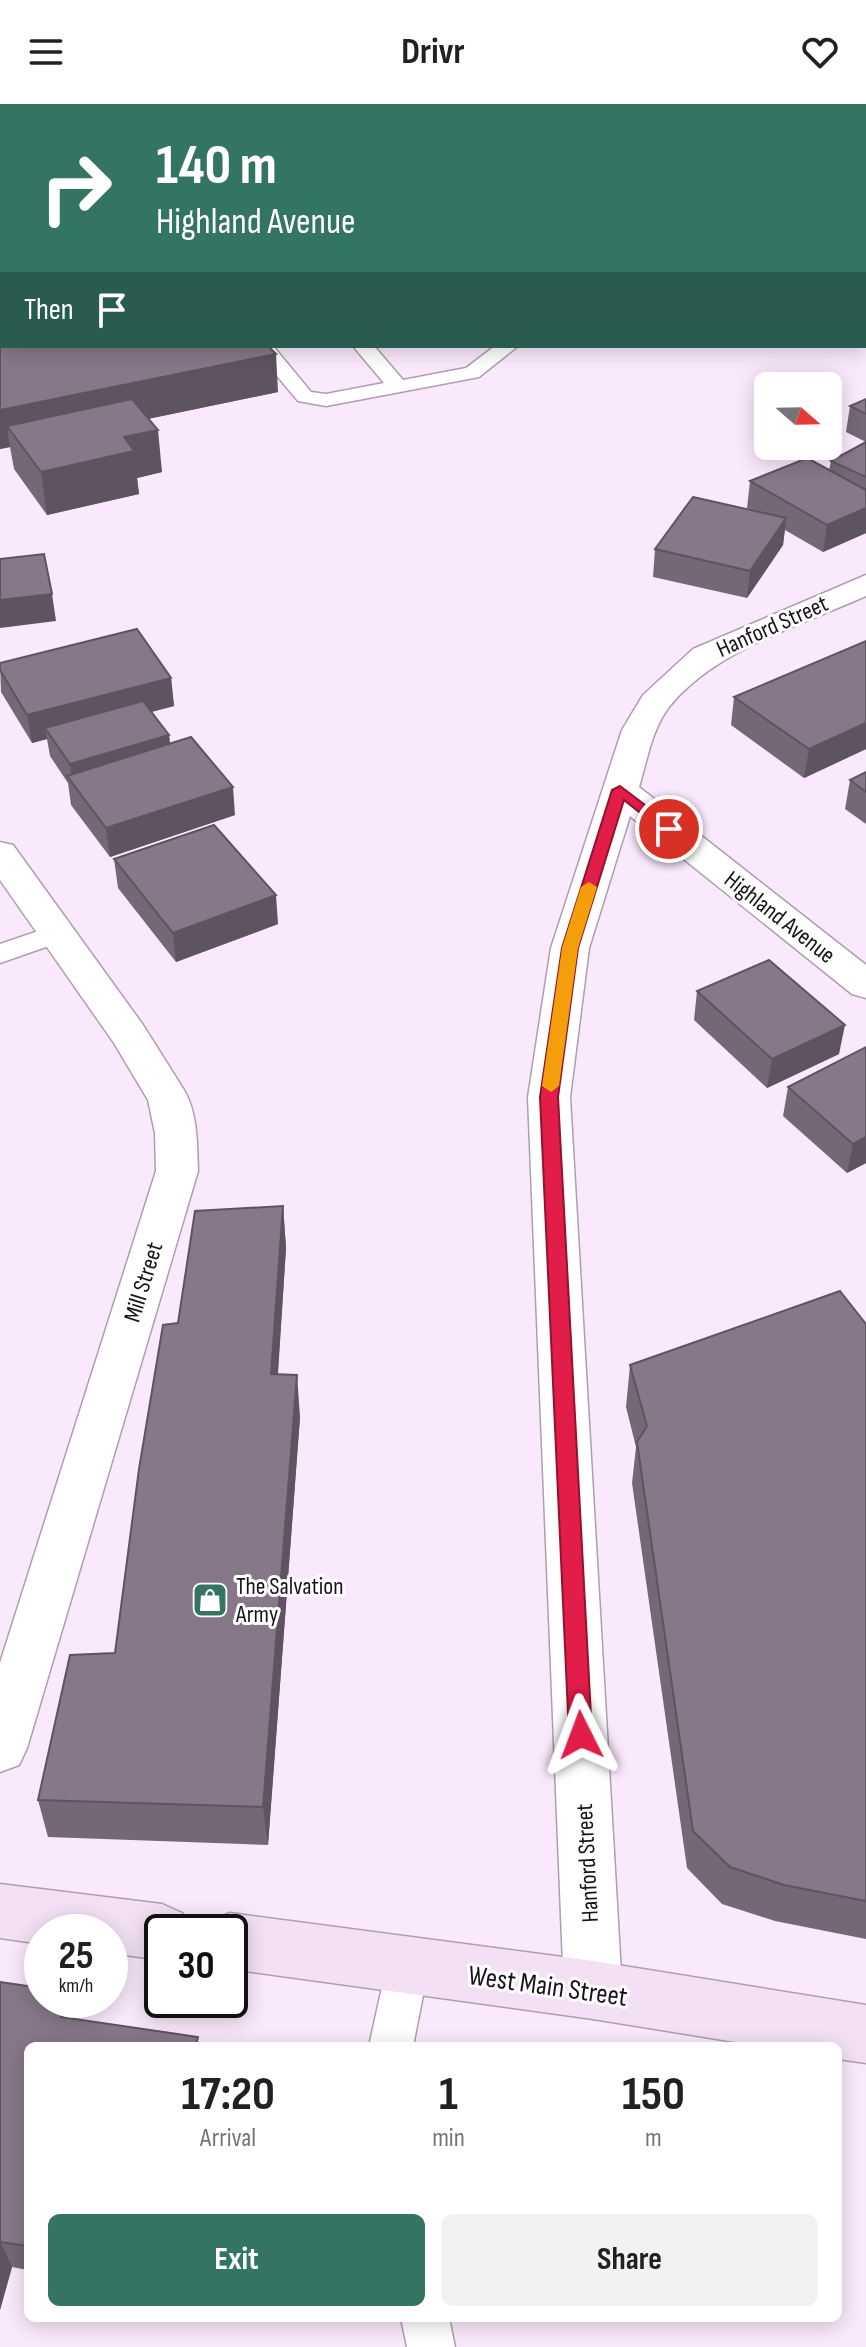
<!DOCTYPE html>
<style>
:root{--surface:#fff;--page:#f2f2f2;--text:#202124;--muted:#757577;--accent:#347462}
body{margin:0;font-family:"Sofia Sans Condensed",sans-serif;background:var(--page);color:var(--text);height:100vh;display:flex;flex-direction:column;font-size:30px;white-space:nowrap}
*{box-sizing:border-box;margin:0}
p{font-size:26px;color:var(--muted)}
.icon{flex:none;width:44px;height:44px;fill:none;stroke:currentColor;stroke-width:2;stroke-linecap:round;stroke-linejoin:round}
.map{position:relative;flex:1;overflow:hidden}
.details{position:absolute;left:24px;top:1938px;width:818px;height:280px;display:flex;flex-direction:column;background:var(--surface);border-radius:12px;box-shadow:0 4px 20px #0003}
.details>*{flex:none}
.guide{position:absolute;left:0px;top:0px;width:866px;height:244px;box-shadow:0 4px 20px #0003;background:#347462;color:#fff;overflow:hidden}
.needle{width:52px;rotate:110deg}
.buttons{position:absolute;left:754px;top:268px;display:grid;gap:16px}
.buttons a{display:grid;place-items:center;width:88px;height:88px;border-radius:12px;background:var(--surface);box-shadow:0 4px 20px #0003;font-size:40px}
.speed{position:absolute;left:24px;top:1810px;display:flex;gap:16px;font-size:40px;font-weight:700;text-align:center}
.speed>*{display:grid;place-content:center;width:104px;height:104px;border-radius:50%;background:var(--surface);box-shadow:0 4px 20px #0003;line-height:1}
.speed small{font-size:20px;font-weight:400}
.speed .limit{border:4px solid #111;border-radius:12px;background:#fff;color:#111}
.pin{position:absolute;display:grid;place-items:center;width:68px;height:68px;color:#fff;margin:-34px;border:4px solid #fff;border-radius:50%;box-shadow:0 2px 8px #0007}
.me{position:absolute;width:88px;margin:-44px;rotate:357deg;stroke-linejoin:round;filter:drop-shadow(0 0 6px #0008)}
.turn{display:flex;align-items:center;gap:28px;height:168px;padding:0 24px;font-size:36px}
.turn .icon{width:104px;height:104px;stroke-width:2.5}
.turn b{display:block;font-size:56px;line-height:68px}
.then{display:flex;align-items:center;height:76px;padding:0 24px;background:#0003;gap:16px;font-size:30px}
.eta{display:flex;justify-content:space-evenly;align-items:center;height:136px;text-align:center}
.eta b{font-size:48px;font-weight:700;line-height:56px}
.action{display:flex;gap:16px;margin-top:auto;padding:16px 24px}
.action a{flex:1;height:92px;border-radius:12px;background:var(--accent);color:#fff;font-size:32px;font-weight:700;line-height:92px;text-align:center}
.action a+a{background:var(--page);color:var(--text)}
header{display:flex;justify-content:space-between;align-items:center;height:104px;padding:0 24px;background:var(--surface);font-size:36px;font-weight:700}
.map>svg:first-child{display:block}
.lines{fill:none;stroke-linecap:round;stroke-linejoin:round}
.lane-casing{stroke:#ae9eaf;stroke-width:3}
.street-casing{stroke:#ae9eaf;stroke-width:3}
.secondary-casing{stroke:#ae9eaf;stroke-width:3}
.primary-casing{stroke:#fff;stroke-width:3}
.lane{fill:#fff;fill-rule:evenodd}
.street{fill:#fff;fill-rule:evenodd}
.secondary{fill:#f3e0f5;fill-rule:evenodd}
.primary{fill:#e6c0eb;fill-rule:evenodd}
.wall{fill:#746776}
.shaded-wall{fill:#5e5460}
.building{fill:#877889;stroke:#5e5460;stroke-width:2}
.route{fill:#e11d48;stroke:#92132f;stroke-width:2}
.slow{fill:#f59e0b}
.labels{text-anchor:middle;stroke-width:6;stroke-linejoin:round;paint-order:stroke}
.street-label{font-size:24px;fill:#19141a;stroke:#fff}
.poi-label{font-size:24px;fill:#19141a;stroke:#fff;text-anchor:start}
.near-street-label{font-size:28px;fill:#19141a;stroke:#fff}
</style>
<header><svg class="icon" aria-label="menu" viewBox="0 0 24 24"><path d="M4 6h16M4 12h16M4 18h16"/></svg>Drivr<svg class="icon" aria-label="heart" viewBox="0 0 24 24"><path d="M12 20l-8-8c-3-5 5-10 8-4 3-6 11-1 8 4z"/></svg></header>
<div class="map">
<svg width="866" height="2243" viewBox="0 0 866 2243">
<rect width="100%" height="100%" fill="#fae9fc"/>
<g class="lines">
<defs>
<g id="lane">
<polygon points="754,0 773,0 753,2"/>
<polygon points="252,242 273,242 311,288 326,290 384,279 353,242 374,242 403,276 466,264 495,242 518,242 479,273 326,302 298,297"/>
<polygon points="56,821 66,824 70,830 66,836 0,859 0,840"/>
<polygon points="408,1841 423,1847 429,1861 413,1942 369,1942 387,1861 393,1847"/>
<polygon points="401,2214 449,2214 455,2243 407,2243"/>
</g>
<g id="street">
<path d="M 866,471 L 866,492 C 801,521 715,546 669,603 C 652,625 647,657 639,683 L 866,861 L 866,894 L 852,890 L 630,712 L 589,844 L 570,993 L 622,1886 L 614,1906 L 593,1915 L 572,1906 L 564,1886 L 528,993 L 551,844 L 622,626 L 643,591 L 693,545 Z"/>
<path d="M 0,738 L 13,741 L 143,921 L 184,986 C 198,1010 197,1040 198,1067 L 27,1644 L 19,1661 L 0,1668 L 0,1559 L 156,1067 L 155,1029 L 148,996 L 114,939 L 0,776 Z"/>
</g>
<g id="secondary">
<polygon points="0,1780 162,1800 182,1809 191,1828 162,1828 162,1856 110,1849 110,1828 42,1828 42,1840 0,1834"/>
<polygon points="230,1809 593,1857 866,1901 866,1959 838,1955 838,1942 760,1942 593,1915 230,1865 230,1828 205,1828 210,1817"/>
</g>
<polygon id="primary" points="0,49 2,49 0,64"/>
</defs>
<!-- lane casing -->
<use href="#lane" class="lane-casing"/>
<!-- street casing -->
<use href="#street" class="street-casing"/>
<!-- secondary casing -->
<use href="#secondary" class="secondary-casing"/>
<!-- primary casing -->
<use href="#primary" class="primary-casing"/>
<!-- lane -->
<use href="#lane" class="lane"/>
<!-- street -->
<use href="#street" class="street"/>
<!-- secondary -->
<use href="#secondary" class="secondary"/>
<!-- primary -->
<use href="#primary" class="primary"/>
</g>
<!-- wall -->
<g class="wall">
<polygon points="221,0 367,0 367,2 216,2"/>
<polygon points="864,148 866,148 866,220 864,219"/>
<polygon points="0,204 278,288 148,315 162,368 137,374 139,390 47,411 14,365 10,343 0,345"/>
<polygon points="866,295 866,429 823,448 785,426 783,441 747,494 653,473 655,445 751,406 747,404 750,377 829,366 831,357 866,338 846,328 850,302"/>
<polygon points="866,537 866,645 804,674 731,621 734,593"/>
<polygon points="0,559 171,574 174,602 151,608 169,631 170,640 235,711 110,753 71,701 68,679 50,652 47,635 32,639 1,588"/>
<polygon points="866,668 866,720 845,705 850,676"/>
<polygon points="114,755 278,820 176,858 118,784"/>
<polygon points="697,887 839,950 767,984 694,916"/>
<polygon points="866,943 866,1059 847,1069 783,1012 788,983"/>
<polygon points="283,1102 286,1144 278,1270 300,1313 268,1741 48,1733 38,1696 115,1549 178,1219"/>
<polygon points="866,1220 866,1835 775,1817 722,1800 687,1764 632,1379 636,1343 626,1303 630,1261"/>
<polygon points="0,1878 69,1896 75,1915 28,1942 28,2166 12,2163 0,2206"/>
</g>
<!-- shaded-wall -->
<g class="shaded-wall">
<polygon points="345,0 367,0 367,2 338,2"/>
<polygon points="866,65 866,93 864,94 864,66"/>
<polygon points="276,250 278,288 21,341 7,322 10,343 0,345 0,306"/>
<polygon points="158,326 162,368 137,374 139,390 47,411 41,368 124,333"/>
<polygon points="866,404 866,429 823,448 827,421"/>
<polygon points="786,414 783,441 747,494 750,467"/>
<polygon points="52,490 56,517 0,524 0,496"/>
<polygon points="171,574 174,602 52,634 45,624 47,635 32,639 27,611"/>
<polygon points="866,619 866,645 804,674 809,645"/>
<polygon points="169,631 172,659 73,680 70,660"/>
<polygon points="233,683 235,711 110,753 106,724"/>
<polygon points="276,791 278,820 176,858 173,829"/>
<polygon points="845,921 839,950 767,984 772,955"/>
<polygon points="866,1033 866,1059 847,1069 853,1040"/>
<polygon points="283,1102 286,1144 275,1311 271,1270"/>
<polygon points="297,1271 300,1313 268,1741 263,1703"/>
<polygon points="65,1896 69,1896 76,1918 61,1913"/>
<polygon points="0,2137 12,2163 0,2206"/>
</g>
<!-- building -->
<g class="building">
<polygon points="221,0 278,0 282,2 216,2"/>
<polygon points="306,0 345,0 338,2 310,2"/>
<polygon points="799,0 866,0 866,65 864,66 864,2 795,2"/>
<rect x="864" y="148" width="2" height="45"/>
<polygon points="2,203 2,242 268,242 276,250 0,306 0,204"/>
<polygon points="132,295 158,326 124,333 134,347 41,368 7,322"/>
<polygon points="866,295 866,310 850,302"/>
<polygon points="866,338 866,373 831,357"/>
<polygon points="807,354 866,386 866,404 827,421 750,377"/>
<polygon points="693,393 786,414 750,467 655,445"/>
<polygon points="44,450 52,490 0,496 0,455"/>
<polygon points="137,525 171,574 27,611 0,566 0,559"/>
<polygon points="866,537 866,619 809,645 734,593"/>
<polygon points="143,597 169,631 70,660 45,624"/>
<polygon points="191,633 233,683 106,724 67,672"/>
<polygon points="866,668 866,688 850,676"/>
<polygon points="214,721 276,791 173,829 114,755"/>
<polygon points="769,856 845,921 772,955 697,887"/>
<polygon points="866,943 866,1033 853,1040 788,983"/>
<polygon points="283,1102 271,1270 297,1271 263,1703 38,1696 70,1551 115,1549 139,1365 163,1221 178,1219 195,1107"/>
<polygon points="840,1187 866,1220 866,1797 784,1781 730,1763 693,1727 637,1338 647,1322 630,1261"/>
<polygon points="0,1878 42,1884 42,1896 65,1896 61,1913 198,1933 196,1942 28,1942 28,2142 0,2138"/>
</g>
<!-- route -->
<polygon class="route" points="620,682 677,725 674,728 664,728 624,696 578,844 558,993 592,1631 588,1638 581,1641 573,1638 569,1631 540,993 562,844 612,686"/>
<!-- slow -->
<polygon class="slow" points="589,778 597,783 578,844 559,982 551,988 542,982 562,844 581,783"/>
<!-- icons -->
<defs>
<symbol id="shop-square" viewBox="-11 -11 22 22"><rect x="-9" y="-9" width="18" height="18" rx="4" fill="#347462" stroke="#fff"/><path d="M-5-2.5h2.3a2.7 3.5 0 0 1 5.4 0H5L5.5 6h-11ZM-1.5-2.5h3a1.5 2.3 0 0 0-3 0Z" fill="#fff"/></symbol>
</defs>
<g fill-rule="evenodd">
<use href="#shop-square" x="190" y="1476" width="40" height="40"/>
</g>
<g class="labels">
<!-- street labels -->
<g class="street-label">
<text transform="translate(772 522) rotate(-24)" y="8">Hanford Street</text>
<text transform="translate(780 813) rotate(38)" y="8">Highland Avenue</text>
<text transform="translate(143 1178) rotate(-73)" y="8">Mill Street</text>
<text transform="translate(587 1759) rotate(-93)" y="8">Hanford Street</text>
</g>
<!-- poi labels -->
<g class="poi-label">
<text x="236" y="1490">The Salvation<tspan x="236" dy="28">Army</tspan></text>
</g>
<!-- near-street labels -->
<g class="near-street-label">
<text transform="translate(548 1881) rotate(8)" y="10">West Main Street</text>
</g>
</g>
</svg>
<div class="buttons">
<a><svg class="needle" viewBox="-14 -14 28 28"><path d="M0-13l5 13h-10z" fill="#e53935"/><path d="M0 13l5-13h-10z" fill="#757577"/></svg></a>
</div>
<div class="speed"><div>25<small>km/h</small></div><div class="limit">30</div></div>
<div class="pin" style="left:669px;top:725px;background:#d93025"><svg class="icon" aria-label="arrive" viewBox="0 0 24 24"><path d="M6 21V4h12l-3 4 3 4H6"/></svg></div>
<svg class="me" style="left:581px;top:1631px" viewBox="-20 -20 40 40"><path d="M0-17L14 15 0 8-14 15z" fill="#e11d48" stroke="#fff" stroke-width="4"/></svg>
<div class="guide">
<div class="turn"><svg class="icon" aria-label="right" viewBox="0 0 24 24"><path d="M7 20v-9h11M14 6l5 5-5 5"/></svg><div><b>140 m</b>Highland Avenue</div></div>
<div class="then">Then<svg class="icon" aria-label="arrive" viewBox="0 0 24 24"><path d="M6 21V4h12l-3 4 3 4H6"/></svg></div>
</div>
<section class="details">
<div class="eta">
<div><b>17:20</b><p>Arrival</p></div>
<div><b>1</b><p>min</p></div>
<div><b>150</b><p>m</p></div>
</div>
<div class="action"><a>Exit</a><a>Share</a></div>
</section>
</div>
